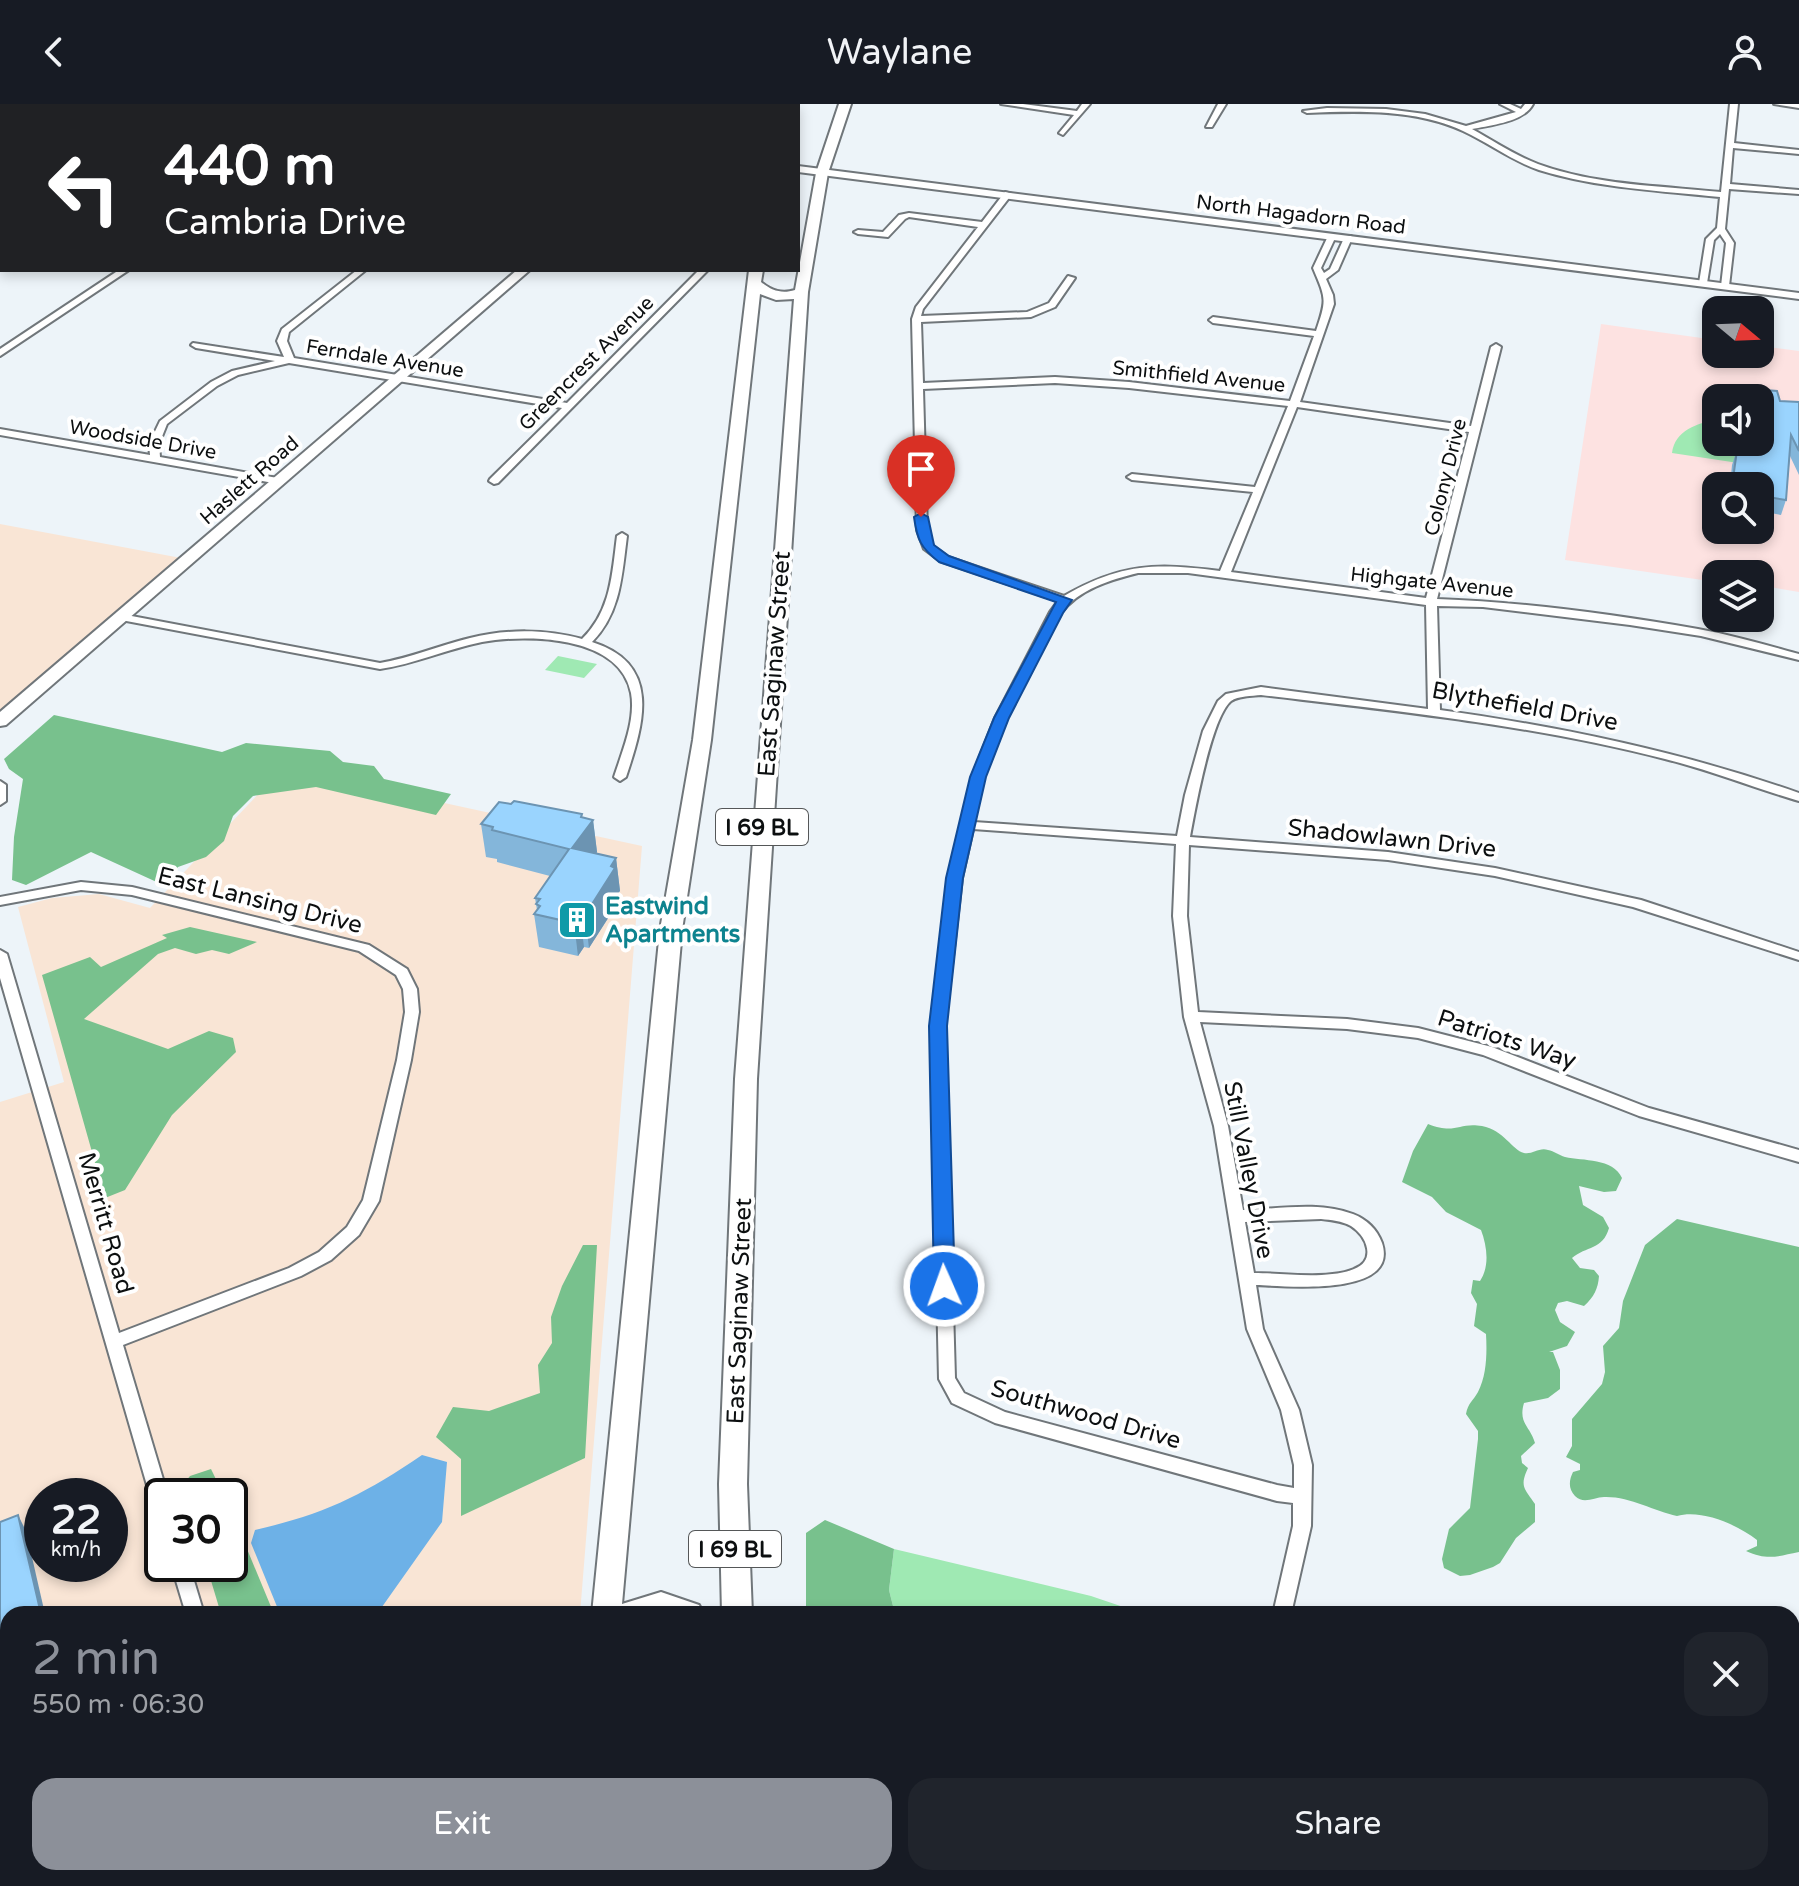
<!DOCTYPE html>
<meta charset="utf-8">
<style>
:root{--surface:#171b24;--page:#20242c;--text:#f1f3f6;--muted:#9ea1a6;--accent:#8c9099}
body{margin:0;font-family:"Varela Round",sans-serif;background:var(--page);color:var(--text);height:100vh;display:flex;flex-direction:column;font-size:30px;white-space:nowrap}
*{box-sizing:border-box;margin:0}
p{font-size:26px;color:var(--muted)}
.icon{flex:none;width:44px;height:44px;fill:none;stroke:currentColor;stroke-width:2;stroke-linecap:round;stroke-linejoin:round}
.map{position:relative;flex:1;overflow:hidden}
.drawer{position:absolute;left:0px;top:1502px;width:1800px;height:280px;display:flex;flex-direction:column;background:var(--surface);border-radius:24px 24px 0 0;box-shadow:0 4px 12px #0003}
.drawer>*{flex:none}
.guide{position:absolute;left:0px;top:0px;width:800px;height:168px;box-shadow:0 4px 12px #0003;background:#202124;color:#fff;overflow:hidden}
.needle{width:52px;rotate:109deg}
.buttons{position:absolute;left:1702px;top:192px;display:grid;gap:16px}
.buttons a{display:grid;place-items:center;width:72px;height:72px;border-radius:16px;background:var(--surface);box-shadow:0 4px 12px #0003;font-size:40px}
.speed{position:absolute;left:24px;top:1374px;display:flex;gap:16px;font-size:40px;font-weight:700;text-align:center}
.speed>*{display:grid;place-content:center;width:104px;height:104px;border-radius:50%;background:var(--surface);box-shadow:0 4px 12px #0003;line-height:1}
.speed small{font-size:20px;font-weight:400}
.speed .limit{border:4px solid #111;border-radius:12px;background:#fff;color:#111}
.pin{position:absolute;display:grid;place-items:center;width:68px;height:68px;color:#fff;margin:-82px -34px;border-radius:50% 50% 50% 0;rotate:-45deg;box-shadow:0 0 8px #0007}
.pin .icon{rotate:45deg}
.me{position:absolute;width:88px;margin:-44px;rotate:358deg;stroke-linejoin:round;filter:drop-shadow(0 0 6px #0008)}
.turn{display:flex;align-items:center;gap:28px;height:168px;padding:0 32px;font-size:36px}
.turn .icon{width:104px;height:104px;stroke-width:2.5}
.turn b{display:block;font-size:56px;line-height:68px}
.round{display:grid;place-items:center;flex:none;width:84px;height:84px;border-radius:24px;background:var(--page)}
.head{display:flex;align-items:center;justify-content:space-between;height:136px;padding:0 32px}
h1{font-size:48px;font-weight:600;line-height:60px;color:var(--accent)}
.cta{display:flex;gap:16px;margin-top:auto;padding:16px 32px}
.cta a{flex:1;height:92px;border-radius:24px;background:var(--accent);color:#fff;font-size:32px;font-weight:600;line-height:92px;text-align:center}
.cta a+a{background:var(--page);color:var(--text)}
header{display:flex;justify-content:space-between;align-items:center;height:104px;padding:0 32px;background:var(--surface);font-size:36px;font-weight:600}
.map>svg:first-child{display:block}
.commercial{fill:#f9e5d5;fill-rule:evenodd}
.education{fill:#fde2e1;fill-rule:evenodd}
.green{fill:#9fe9b3}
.forest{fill:#78c18d}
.water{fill:#6db1e7}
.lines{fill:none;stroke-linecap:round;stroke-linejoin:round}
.minor-casing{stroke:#70767a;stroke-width:4}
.tertiary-casing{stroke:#70767a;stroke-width:4}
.secondary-casing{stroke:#70767a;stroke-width:4}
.primary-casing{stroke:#70767a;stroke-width:4}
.minor{fill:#fff;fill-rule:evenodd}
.tertiary{fill:#fff;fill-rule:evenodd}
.secondary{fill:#fff;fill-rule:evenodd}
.primary{fill:#fff;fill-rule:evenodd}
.wall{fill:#84b6da}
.shaded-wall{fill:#6c94b2}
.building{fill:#9ad4fe;stroke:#6c94b2;stroke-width:2}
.route{fill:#1a73e8;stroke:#114b97;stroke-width:2}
.labels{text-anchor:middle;stroke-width:8;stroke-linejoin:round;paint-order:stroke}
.far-street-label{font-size:20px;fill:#0c0f10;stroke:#fff}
.shield{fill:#fff;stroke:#555758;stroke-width:2}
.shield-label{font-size:22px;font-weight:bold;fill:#0c0f10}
.street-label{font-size:24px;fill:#0c0f10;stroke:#fff}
.culture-label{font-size:24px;font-weight:bold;fill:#0d838f;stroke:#fff;text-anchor:start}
</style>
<header><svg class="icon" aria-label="back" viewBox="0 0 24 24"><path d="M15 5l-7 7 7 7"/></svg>Waylane<svg class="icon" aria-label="person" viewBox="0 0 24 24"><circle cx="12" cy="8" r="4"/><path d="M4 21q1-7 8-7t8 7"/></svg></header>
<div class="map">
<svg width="1799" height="1782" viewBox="0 0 1799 1782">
<rect width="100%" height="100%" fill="#edf4f9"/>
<!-- commercial -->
<g class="commercial">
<polygon points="0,420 181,454 0,607"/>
<path d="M 283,664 L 642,742 L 580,1510 L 8,1510 L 8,1774 L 558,1774 L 557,1782 L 0,1782 L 0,998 L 64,978 L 18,803 L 52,794 L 99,790 L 150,804 ZM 42,1392 L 110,1392 L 110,1460 L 42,1460 ZM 162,1392 L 230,1392 L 230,1460 L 162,1460 Z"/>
</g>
<!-- education -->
<path class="education" d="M 1601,220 L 1716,236 L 1716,250 L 1760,250 L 1760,242 L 1799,247 L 1799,488 L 1763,482 L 1760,485 L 1760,470 L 1716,470 L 1716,478 L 1565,456 ZM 1716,294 L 1760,294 L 1760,338 L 1716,338 ZM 1716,382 L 1760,382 L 1760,426 L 1716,426 Z"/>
<!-- green -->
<g class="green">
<path d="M 1716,315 L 1716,338 L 1737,338 L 1746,342 L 1745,360 L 1672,349 C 1675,326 1697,320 1716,315 Z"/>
<polygon points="558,552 597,560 584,574 545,566"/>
<polygon points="894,1445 1091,1492 1144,1510 895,1510 889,1486"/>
<polygon points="1792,1750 1799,1758 1799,1782 1660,1782 1631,1774 1792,1774"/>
<polygon points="846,1774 1029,1774 1027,1782 842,1782"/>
</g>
<!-- forest -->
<g class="forest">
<polygon points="54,611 222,648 246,639 330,647 343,658 374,662 384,675 451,690 436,711 316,683 253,692 233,712 224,737 206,753 178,763 172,770 172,776 161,780 91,748 26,781 12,776 14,733 23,675 9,665 4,655"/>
<polygon points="190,823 257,838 229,850 212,846 196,850 175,844 158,850 84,915 168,945 209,927 233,934 236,948 172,1011 125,1086 105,1094 42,871 90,853 101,863 167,834 162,831"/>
<path d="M 1428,1020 C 1456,1031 1458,1018 1482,1022 C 1504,1026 1512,1046 1524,1049 C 1532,1051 1539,1043 1548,1046 C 1554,1047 1559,1051 1565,1053 C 1583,1057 1613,1054 1622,1074 L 1616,1087 L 1604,1088 L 1579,1082 L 1583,1101 L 1603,1113 L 1609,1124 C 1603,1146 1586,1142 1572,1154 L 1580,1164 L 1594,1166 L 1599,1172 C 1598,1185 1594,1193 1584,1202 L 1567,1197 L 1558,1199 L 1555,1206 L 1560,1218 L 1575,1228 L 1567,1242 L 1549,1248 L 1553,1248 L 1560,1266 L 1560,1285 L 1548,1294 L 1524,1299 C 1518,1319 1530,1322 1535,1339 L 1521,1352 L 1522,1359 L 1528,1364 C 1519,1383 1525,1385 1535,1400 L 1535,1418 L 1516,1434 L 1500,1459 L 1493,1463 L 1470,1471 L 1460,1472 L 1444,1464 L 1442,1455 L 1449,1425 L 1470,1404 L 1478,1335 L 1478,1327 L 1466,1310 C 1468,1299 1473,1297 1478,1288 C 1487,1271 1487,1248 1486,1230 L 1474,1222 L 1477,1200 L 1471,1189 L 1473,1176 L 1480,1177 C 1490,1162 1487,1142 1481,1126 L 1446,1108 L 1432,1093 L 1402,1078 L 1413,1047 Z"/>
<path d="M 1677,1115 L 1799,1143 L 1799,1448 C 1778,1452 1768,1457 1746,1447 L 1757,1442 L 1757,1436 C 1738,1421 1702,1405 1677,1412 C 1654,1407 1629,1392 1604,1393 C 1594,1393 1584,1401 1575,1392 C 1568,1385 1569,1376 1573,1368 L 1580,1366 L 1580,1360 L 1566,1353 L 1572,1342 L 1572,1315 L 1602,1280 L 1605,1268 L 1603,1242 L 1619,1224 L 1623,1197 L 1645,1141 Z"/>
<polygon points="583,1141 597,1141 585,1354 461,1412 461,1355 436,1333 453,1303 489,1307 540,1289 538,1261 552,1239 551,1213 562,1182"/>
<polygon points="211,1365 224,1392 185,1392 182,1382 190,1372"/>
<polygon points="230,1404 274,1510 221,1510 206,1460 230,1460"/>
<polygon points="825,1416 894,1445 889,1486 895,1510 806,1510 806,1429"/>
</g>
<!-- water -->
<path class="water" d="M 422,1351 L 447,1358 L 442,1418 L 377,1510 L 280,1510 L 251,1439 L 255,1426 C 325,1410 363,1391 422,1351 Z"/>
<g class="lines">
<defs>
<g id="minor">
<polygon points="73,0 82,0 71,2"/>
<polygon points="520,0 528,0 518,2"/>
<polygon points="1001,0 1023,0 1077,7 1082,0 1090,0 1063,31 1059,29 1074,11"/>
<polygon points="1218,0 1226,0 1212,23 1206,23"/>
<path d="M 1500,0 L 1510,0 L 1521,5 L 1525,0 L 1533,0 C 1524,18 1491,21 1472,25 C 1494,37 1514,51 1538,60 C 1595,81 1661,82 1721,88 L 1730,0 L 1738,0 L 1734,39 L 1799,46 L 1799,50 L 1733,44 L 1730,80 L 1799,86 L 1799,90 L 1729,85 L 1725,125 L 1734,139 L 1729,182 L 1725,185 L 1721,182 L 1726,139 L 1720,130 L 1714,136 L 1707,179 L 1703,182 L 1699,179 L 1706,135 L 1717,124 L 1720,93 C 1660,87 1597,84 1539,66 C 1512,57 1489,39 1463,27 C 1415,5 1359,7 1307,9 L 1303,7 L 1327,4 L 1386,5 L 1425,10 L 1466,22 L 1516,8 Z"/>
<polygon points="1774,0 1799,0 1799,4"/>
<path d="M 1005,88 L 1012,90 L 923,205 L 921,212 L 1027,208 L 1049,199 L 1068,172 L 1075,174 L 1055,203 L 1031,213 L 921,218 L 923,279 L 1055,273 L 1129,278 L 1290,297 L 1314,232 L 1213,219 L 1209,216 L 1213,213 L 1316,227 C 1327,195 1326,195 1313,164 L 1329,130 L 1336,132 L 1321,164 L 1324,169 L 1330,165 L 1345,132 L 1351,132 L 1352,134 L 1338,166 L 1326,175 L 1333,191 L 1334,200 L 1300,298 L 1471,322 L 1491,243 L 1496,240 L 1501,243 L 1437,495 C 1524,498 1612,510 1698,525 C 1732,531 1766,541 1799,550 L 1799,556 L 1701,532 L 1630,521 L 1483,503 L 1437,502 L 1440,606 C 1563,623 1682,648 1799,689 L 1799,697 C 1754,684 1710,666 1665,655 C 1533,621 1396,607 1261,591 C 1252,592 1238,592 1231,597 C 1211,614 1195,706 1190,733 L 1388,748 L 1495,764 L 1641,796 L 1799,848 L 1799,856 L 1633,803 L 1495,772 L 1388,756 L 1189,741 L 1187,812 L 1198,908 L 1347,915 L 1418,924 L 1492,943 L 1649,1004 L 1799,1046 L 1799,1058 L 1639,1012 L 1483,951 L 1418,934 L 1347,925 L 1200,918 L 1228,1022 L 1243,1106 C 1279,1105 1318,1097 1353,1110 C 1366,1115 1377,1125 1382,1139 C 1400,1194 1283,1182 1256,1181 L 1263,1225 L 1299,1306 L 1312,1361 L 1311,1422 L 1291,1510 L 1273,1510 L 1293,1422 L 1293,1399 L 1277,1397 L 995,1319 L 952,1299 L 939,1275 L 931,922 L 948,774 L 972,673 L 995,614 L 1050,508 L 1058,497 L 940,457 L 924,445 L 917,426 L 912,215 L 916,203 L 978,123 L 909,113 L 905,115 L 888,133 L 858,130 L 854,128 L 858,126 L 883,128 L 899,111 L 909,109 L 982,118 ZM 1055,279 L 1129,284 L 1288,302 L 1255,383 L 1132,370 L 1127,373 L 1132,376 L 1253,388 L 1220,467 C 1156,459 1121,459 1064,492 L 948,453 L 933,442 L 927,426 L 923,285 ZM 1297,303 L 1469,328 L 1426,494 L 1231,468 ZM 1138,469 L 1188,469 L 1426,501 L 1428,605 L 1261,583 L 1226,590 L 1218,597 L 1203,627 L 1185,691 L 1177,732 L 974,718 L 984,673 L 1007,614 L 1061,509 C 1079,485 1110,476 1138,469 ZM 973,725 L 1176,740 L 1173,812 L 1184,913 L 1214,1022 L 1247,1225 L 1281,1306 L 1294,1361 L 1294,1384 L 1277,1381 L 1005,1308 L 964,1289 L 955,1274 L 945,922 L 962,774 ZM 1321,1115 C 1331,1116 1342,1117 1351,1122 C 1368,1133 1376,1157 1354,1165 C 1327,1176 1282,1169 1254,1169 L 1245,1118 Z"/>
<polygon points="119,166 129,166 0,252 0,245"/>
<polygon points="357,166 366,166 289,228 287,237 294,254 567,299 699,166 708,166 498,379 494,380 489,377 490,375 562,304 289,259 238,271 217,282 167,320 159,340 160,353 283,375 284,377 279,380 0,331 0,325 150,351 149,340 160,317 211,278 232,267 275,257 196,244 191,241 193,239 284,253 277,237 282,225"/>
<path d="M 622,429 L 627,432 C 622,470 621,509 592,538 C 662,560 644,619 626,673 L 620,677 L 614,673 C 622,648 636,616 631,589 C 620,531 527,530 482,538 C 447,545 415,560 380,565 L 121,516 L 115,513 L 121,510 L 380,559 C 411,554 440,541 470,534 C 506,525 546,525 582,535 C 611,507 612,470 617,432 Z"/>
<polygon points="0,677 6,681 6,697 0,701"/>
<polygon points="81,778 132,783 369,841 407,865 417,885 419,908 411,956 379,1097 359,1131 331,1156 301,1172 123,1241 168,1392 162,1392 162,1410 156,1407 153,1402 0,874 0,846 7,850 119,1229 289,1164 319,1148 347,1123 363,1096 397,956 405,908 403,885 396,871 359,847 132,791 81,786 0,801 0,793"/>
<polygon points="171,1460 189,1460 204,1510 186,1510"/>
<polygon points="265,1774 285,1774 287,1782 267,1782"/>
</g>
<g id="tertiary">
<polygon points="281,0 305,0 307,2 283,2"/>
<polygon points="798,62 1799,189 1799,195 798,68"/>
</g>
<polygon id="secondary" points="517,166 530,166 6,621 0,622 0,608"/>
<g id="primary">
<rect x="771" y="0" width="12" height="2"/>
<path d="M 839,0 L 851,0 L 828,69 L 808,188 L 757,975 L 747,1380 L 752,1510 L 722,1510 L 719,1380 L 735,975 L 794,195 L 776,196 L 760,190 L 711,636 L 682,826 L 622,1500 L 661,1488 L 699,1501 L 704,1510 L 592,1510 L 660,826 L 693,636 L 749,166 L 763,166 L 761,178 C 772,187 782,190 795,186 L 816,69 Z"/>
<rect x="568" y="1774" width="32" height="8"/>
<polygon points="744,1774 776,1774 777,1782 745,1782"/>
</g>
</defs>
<!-- minor casing -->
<use href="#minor" class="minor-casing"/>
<!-- tertiary casing -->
<use href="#tertiary" class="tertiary-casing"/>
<!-- secondary casing -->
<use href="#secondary" class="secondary-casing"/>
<!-- primary casing -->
<use href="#primary" class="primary-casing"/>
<!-- minor -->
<use href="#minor" class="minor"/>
<!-- tertiary -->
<use href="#tertiary" class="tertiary"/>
<!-- secondary -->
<use href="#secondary" class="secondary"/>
<!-- primary -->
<use href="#primary" class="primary"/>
</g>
<!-- wall -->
<g class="wall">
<polygon points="1740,284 1780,297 1799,298 1799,371 1790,352 1786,396 1781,411 1760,407 1760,382 1730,382 1732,361 1737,346 1745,347 1740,338 1760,338 1760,294 1737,294"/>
<polygon points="582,713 593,716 597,748 596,750 616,754 620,787 618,789 619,797 589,844 584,843 578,852 539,843 534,810 537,806 535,794 550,772 497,758 497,755 486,753 481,720"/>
</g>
<!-- shaded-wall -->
<g class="shaded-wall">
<polygon points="582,710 584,728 593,716 597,748 576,777 572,744"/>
<polygon points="616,754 620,787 618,789 619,797 589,844 585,811 611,762"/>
<polygon points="580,810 584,843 578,852 574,819"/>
<polygon points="18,1411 26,1427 45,1510 41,1510"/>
<polygon points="8,1527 8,1546 0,1550 0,1530"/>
</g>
<!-- building -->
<g class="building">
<polygon points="1740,284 1777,287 1780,297 1799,298 1799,347 1791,331 1786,396 1762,392 1762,387 1760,387 1760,382 1732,382 1737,346 1757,349 1752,338 1760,338 1760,294 1743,294"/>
<polygon points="514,697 582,710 581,713 593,716 572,744 616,754 611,762 615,764 585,811 580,810 574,819 534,810 540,802 536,800 540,795 535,794 569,745 492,726 493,723 481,720 499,698 511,700"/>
<polygon points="18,1411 41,1510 8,1510 8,1527 0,1530 0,1418"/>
</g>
<!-- route -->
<path class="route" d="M 921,409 L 928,413 L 934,441 L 949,452 L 1072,496 L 1063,509 L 1009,614 L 986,673 L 963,774 L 947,922 L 955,1182 L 952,1188 L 937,1188 L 934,1182 L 929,922 L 946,774 L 970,673 L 994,614 L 1056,498 L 939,458 C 921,444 917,436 914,413 Z"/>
<!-- icons -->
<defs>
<symbol id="building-square" viewBox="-11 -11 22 22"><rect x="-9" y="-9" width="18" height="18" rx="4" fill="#0f9aa8" stroke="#fff"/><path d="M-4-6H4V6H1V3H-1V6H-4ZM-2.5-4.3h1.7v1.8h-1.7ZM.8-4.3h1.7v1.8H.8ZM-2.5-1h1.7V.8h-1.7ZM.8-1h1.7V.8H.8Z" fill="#fff"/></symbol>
</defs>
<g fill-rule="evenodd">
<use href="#building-square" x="555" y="794" width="44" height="44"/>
</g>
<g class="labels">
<!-- far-street labels -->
<g class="far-street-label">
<text transform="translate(1301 110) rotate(7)" y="7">North Hagadorn Road</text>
<text transform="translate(385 254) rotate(9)" y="7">Ferndale Avenue</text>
<text transform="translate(586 259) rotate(-45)" y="7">Greencrest Avenue</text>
<text transform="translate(1199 272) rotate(6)" y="7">Smithfield Avenue</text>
<text transform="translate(143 335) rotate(10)" y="7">Woodside Drive</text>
<text transform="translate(1445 373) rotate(-76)" y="7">Colony Drive</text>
<text transform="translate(249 376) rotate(-41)" y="7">Haslett Road</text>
<text transform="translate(1432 478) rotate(6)" y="7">Highgate Avenue</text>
</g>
<!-- shield labels -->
<g class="shield">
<rect x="716" y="705" width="92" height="36" rx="6"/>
<rect x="689" y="1427" width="92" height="36" rx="6"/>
</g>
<g class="shield-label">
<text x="762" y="731">I 69 BL</text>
<text x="735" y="1453">I 69 BL</text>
</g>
<!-- street labels -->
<g class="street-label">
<text transform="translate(774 560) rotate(-86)" y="8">East Saginaw Street</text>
<text transform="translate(1525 602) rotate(10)" y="8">Blythefield Drive</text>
<text transform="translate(1392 734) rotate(6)" y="8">Shadowlawn Drive</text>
<text transform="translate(260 796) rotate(14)" y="8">East Lansing Drive</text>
<text transform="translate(1507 935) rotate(18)" y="8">Patriots Way</text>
<text transform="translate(1249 1066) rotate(79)" y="8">Still Valley Drive</text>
<text transform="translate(106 1119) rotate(74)" y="8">Merritt Road</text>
<text transform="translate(739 1207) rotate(-88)" y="8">East Saginaw Street</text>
<text transform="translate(1086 1310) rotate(16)" y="8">Southwood Drive</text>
</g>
<!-- culture labels -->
<g class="culture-label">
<text x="605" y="810">Eastwind<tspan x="605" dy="28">Apartments</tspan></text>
</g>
</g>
</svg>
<div class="buttons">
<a><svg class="needle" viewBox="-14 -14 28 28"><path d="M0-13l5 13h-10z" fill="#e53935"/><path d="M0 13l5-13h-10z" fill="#9ea1a6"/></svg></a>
<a><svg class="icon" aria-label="sound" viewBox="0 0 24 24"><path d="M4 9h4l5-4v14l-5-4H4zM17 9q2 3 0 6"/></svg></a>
<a><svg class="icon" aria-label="search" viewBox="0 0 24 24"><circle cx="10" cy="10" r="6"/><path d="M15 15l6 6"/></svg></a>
<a><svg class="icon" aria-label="layers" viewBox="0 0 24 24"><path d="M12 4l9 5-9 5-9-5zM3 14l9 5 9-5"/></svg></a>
</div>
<div class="speed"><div>22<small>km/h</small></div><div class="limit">30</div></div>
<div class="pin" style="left:921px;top:413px;background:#d93025"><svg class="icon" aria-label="arrive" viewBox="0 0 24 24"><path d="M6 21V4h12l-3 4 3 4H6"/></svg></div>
<svg class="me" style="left:944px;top:1182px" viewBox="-20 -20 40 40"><circle r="17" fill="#1a73e8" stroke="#fff" stroke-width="3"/><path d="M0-11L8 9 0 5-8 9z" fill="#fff"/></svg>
<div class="guide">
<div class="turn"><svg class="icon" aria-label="left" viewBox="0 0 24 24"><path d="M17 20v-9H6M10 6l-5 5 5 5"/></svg><div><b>440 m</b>Cambria Drive</div></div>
</div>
<section class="drawer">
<div class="head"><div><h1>2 min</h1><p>550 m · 06:30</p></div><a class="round"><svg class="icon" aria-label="close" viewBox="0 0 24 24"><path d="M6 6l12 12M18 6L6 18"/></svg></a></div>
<div class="cta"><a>Exit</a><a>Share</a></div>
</section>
</div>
